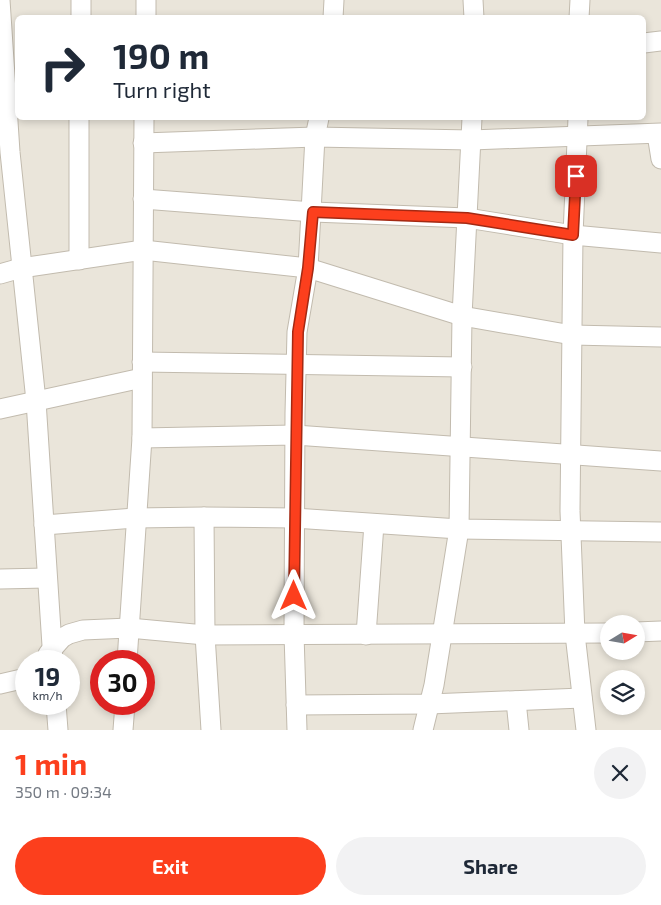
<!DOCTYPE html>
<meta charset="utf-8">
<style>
:root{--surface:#fff;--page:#f2f2f3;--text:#1f2937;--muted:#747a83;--accent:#fc3f1d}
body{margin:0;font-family:"Exo 2",sans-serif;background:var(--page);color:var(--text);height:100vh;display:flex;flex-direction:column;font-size:19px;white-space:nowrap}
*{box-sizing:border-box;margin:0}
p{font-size:16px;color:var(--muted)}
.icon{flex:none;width:28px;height:28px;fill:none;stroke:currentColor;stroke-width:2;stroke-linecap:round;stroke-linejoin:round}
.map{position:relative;height:730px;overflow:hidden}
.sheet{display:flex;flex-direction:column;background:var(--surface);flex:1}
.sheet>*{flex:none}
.guide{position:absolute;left:15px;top:15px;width:631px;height:105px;border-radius:8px;box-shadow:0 2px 8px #0003;background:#fff;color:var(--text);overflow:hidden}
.needle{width:32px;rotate:79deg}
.fabs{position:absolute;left:600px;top:615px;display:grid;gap:10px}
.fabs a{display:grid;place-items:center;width:45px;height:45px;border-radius:50%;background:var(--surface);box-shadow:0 2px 8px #0003;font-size:25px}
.speed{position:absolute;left:15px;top:650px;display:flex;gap:10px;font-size:25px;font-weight:700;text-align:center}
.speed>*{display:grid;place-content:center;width:65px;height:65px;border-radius:50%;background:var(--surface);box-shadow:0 2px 8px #0003;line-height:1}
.speed small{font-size:12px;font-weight:400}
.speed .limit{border:8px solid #d22;background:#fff;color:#111}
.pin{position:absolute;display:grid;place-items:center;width:42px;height:42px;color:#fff;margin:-21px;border-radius:10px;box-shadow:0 2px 8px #0006}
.me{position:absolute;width:55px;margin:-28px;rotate:0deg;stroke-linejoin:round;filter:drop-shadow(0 0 4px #0008)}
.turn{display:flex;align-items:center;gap:18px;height:105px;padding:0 15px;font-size:22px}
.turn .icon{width:65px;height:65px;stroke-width:2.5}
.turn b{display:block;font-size:35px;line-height:42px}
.round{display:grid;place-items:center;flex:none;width:52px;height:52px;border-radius:26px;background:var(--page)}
.overview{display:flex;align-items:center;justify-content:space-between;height:85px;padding:0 15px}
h1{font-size:30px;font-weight:700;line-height:38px;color:var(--accent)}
.button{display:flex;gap:10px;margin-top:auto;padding:10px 15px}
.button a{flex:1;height:58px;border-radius:30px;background:var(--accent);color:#fff;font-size:20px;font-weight:700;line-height:58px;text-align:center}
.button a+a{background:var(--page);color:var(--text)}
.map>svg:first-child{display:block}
.residential{fill:#eae5da;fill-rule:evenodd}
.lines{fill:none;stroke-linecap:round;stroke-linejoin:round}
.minor-casing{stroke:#c2bbae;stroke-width:21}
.minor{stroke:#fff;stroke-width:19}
.route-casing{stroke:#a42913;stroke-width:12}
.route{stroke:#fc3f1d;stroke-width:9}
</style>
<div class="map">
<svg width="661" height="730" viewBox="0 0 661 730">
<rect width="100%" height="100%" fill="#f6f3ec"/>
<!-- residential -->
<path class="residential" d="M 0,0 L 661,0 L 661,730 L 0,730 ZM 18,18 L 644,18 L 644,118 L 18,118 ZM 609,624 L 636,624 L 636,651 L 609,651 ZM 26,661 L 69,661 L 69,704 L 26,704 ZM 101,661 L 144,661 L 144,704 L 101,704 ZM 609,679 L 636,679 L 636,706 L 609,706 Z"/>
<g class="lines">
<defs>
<g id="minor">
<polyline points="0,0 10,152 36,401 53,661"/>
<polyline points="146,0 146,18"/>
<polyline points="473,0 474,18"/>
<polyline points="81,18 81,0"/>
<polyline points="333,18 334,0"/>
<polyline points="579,18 580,0"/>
<polyline points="644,43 661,41"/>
<polyline points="79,118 79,260"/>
<polyline points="578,118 573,235 570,511 575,634 586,730"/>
<polyline points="657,134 661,159"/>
<polyline points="143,143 315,137 471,140 661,133"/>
<polyline points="143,199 313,212 467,218 573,235 661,243"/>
<polyline points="0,274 21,268 143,250 308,268 462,316 572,335 661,337"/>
<polyline points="142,362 462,367"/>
<polyline points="0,409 142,378"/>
<polyline points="142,438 295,435 661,461"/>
<polyline points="204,517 205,635 211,730"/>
<polyline points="44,525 135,518 204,517 294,518 459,529 661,532"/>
<polyline points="0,579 46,578"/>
<polyline points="636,632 661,631"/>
<polyline points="366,635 374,524"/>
<polyline points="48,654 62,638 69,634 83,630 129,628 205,635 609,633"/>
<polyline points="127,661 142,438 144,118"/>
<polyline points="0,684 26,678"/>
<polyline points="516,701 519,730"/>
<polyline points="56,704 58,730"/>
<polyline points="296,705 429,704 582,698"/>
<polyline points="123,730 125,704"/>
<polyline points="297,730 294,634 295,413 297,332 308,268 315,137 319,118"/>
<polyline points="423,730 434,685 459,529 462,316 472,118"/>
</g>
</defs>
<!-- minor casing -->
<use href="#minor" class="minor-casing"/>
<!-- minor -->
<use href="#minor" class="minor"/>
</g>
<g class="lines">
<defs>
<polyline id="route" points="294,596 298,332 308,268 313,212 467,218 573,235 576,176"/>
</defs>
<!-- route casing -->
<use href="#route" class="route-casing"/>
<!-- route -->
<use href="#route" class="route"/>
</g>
</svg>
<div class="fabs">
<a><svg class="needle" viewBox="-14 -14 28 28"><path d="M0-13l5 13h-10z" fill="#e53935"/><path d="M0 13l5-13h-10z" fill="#747a83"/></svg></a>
<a><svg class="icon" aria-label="layers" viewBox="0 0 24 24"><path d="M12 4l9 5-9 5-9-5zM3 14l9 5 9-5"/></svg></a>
</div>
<div class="speed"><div>19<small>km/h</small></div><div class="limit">30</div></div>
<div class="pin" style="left:576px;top:176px;background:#d93025"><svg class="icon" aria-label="arrive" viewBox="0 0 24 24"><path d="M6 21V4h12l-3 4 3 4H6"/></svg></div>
<svg class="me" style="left:294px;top:596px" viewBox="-20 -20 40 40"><path d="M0-17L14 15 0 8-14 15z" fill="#fc3f1d" stroke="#fff" stroke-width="4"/></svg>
<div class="guide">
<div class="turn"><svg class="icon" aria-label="right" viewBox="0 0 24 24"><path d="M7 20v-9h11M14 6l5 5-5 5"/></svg><div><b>190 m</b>Turn right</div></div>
</div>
</div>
<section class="sheet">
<div class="overview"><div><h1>1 min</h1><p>350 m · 09:34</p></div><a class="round"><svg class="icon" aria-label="close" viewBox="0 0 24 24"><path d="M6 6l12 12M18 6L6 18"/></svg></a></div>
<div class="button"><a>Exit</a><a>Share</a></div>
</section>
